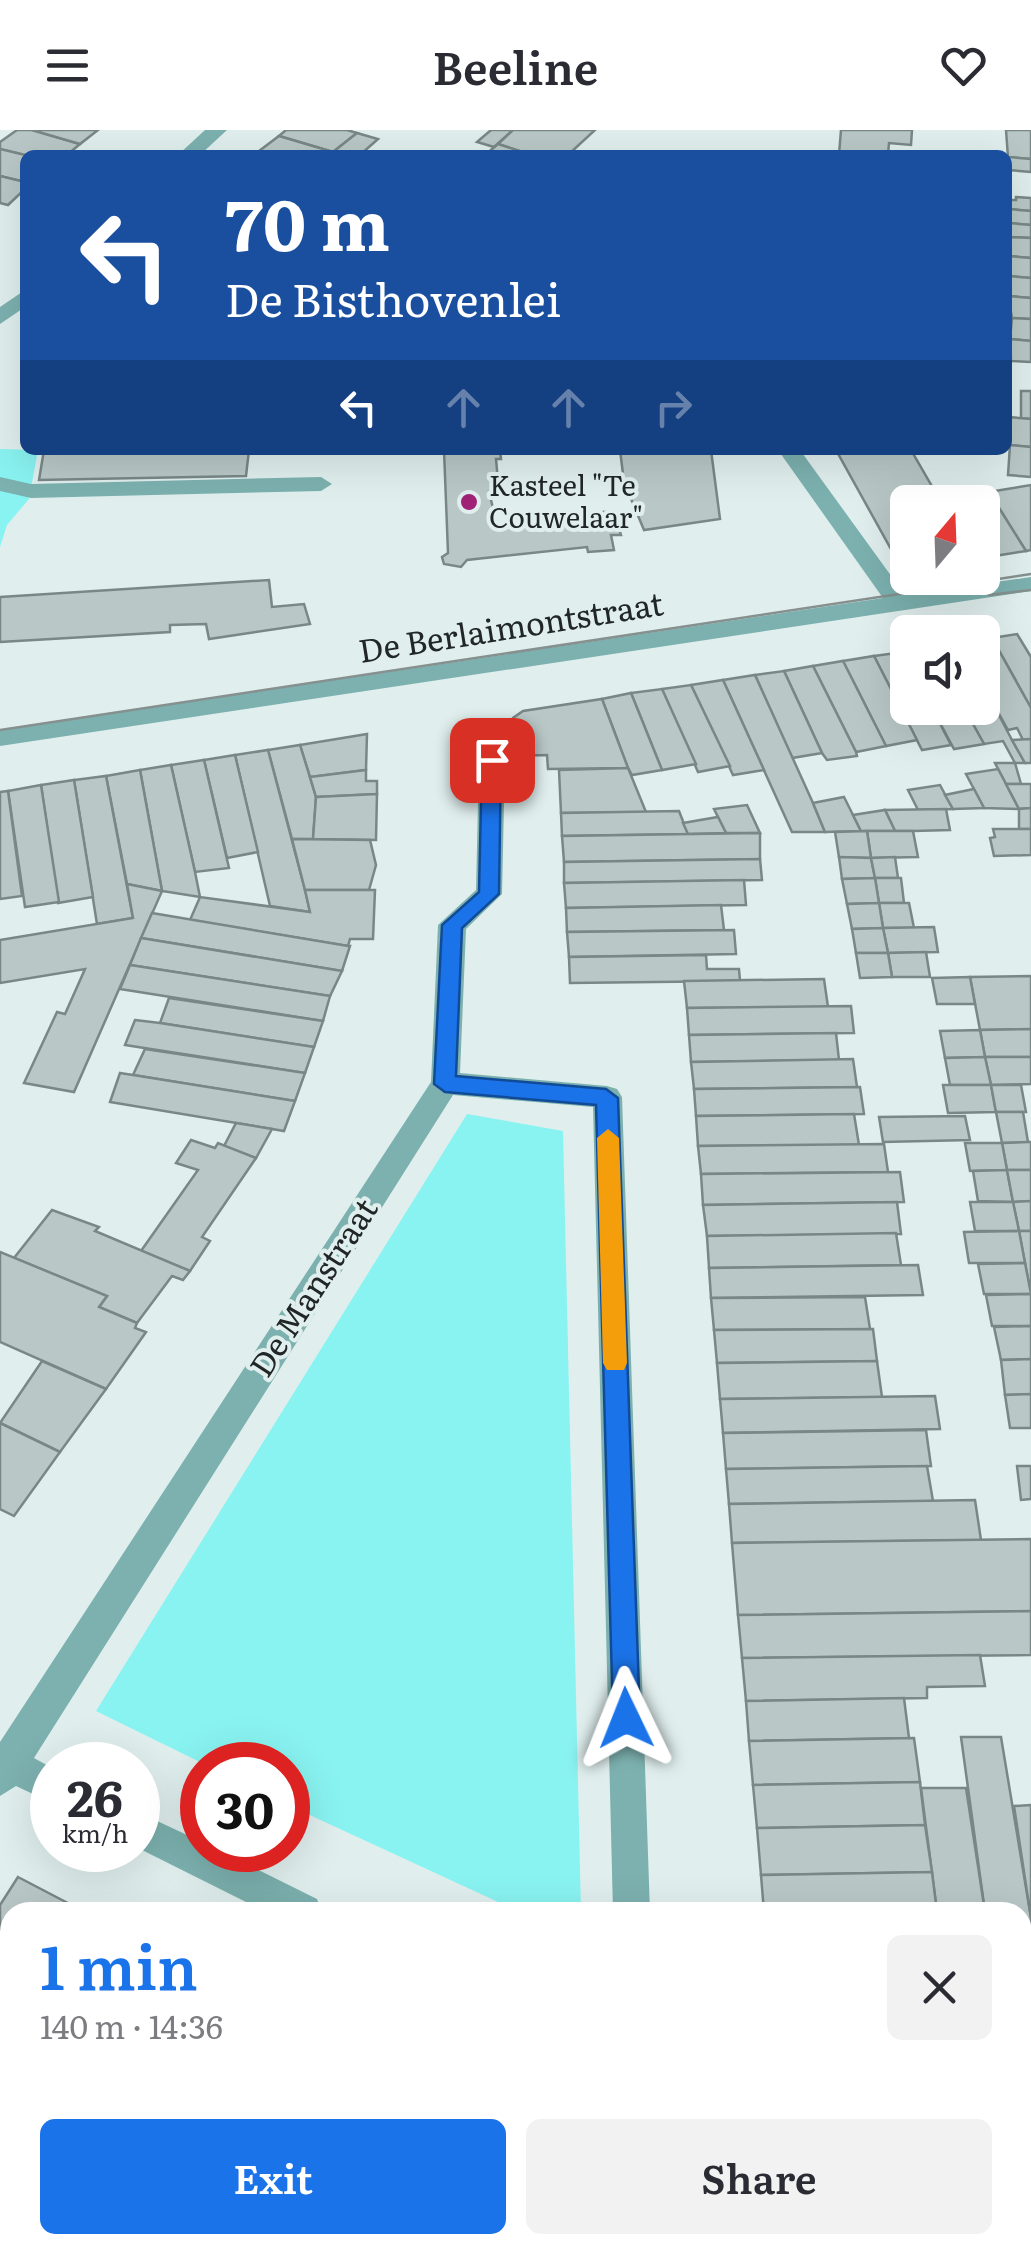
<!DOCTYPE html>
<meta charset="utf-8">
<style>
:root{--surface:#fff;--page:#f2f2f3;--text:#2b2b33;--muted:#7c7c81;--accent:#1a73e8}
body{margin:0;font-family:Literata,serif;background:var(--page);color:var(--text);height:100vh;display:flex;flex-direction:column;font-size:38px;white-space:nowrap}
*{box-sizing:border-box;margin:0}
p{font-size:32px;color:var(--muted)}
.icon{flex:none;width:55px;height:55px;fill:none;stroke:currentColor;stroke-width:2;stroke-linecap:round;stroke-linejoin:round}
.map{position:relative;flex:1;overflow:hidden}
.side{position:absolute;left:0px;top:1772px;width:1032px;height:352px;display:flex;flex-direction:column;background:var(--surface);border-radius:30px 30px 0 0;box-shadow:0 10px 40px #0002}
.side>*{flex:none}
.top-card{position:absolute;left:20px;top:20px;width:992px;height:305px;border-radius:15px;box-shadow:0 10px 40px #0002;background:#1a4fa0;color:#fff;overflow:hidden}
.needle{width:65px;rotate:19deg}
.fabs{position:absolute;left:890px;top:355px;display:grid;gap:20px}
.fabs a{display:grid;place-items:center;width:110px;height:110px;border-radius:15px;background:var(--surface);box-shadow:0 10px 40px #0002;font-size:50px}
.speed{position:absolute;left:30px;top:1612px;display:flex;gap:20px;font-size:50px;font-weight:700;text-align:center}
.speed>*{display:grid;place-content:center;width:130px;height:130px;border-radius:50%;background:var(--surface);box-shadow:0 10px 40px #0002;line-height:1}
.speed small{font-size:25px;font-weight:400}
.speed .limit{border:15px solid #d22;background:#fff;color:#111}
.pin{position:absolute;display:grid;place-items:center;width:85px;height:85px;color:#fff;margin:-42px;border-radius:20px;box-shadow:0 5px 15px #0006}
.me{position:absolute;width:110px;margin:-55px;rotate:358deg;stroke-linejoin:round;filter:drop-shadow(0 0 8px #0008)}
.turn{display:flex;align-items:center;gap:35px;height:210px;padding:0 40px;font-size:45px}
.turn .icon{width:130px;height:130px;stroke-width:2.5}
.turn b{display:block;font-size:70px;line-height:85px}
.lanes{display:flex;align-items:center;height:95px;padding:0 40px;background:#0003;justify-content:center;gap:50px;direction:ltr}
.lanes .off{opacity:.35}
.round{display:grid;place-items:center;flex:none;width:105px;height:105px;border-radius:15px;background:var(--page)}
.head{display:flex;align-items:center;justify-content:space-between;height:170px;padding:0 40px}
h1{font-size:60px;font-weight:600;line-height:75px;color:var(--accent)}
.primary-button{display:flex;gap:20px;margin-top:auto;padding:20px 40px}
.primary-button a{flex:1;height:115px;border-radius:15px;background:var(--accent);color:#fff;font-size:40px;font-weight:600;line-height:115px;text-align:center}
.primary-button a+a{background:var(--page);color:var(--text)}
header{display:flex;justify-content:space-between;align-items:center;height:130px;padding:0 40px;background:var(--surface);font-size:45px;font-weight:600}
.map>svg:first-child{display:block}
.green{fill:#89f3f1}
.building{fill:#b9c8c7;stroke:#798787;stroke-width:2.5}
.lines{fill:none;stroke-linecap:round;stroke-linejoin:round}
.minor{fill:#7cb1af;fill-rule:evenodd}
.tram{stroke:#85908f;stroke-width:2.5}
.route{fill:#1a73e8;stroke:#114b97;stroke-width:2.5}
.slow{fill:#f59e0b}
.poi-dot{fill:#9f2277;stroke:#e0efee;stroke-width:4}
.labels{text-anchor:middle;stroke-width:8;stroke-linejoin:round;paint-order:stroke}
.far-poi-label{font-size:28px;fill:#212626;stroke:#e0efee;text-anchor:start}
.street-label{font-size:32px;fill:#212626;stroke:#e0efee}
</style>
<header><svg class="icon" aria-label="menu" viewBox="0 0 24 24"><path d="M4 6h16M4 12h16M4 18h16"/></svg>Beeline<svg class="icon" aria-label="heart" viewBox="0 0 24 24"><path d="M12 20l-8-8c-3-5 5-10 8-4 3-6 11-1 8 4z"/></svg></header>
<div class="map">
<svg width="1031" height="2123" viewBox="0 0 1031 2123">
<rect width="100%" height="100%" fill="#e0efee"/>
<!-- green -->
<g class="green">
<polygon points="0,319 38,320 29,369 7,395 0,417"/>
<polygon points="467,984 563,1001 581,1782 520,1782 288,1675 288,1635 206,1635 96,1581"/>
</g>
<!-- building -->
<g class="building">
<polygon points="17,0 32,0 80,14 67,25 25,25 0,19 0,12"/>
<polygon points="32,0 98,0 80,14"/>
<polygon points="286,0 347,0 357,3 333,22 279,6"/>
<polygon points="491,0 513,0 494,17 477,12"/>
<polygon points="513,0 595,0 568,25 532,25 498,14"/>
<polygon points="841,0 912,0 911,15 889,13 888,25 839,25"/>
<polygon points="1006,0 1031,0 1031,29 1008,27"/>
<polygon points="357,3 378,9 360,25 333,22"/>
<polygon points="279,6 333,22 255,24"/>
<polygon points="498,14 532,25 485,25"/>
<polygon points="0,19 25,25 25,52 0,46"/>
<polygon points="1008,27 1031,29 1031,42 1008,40"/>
<polygon points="0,46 25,52 25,59 8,75 0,73"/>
<polygon points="1016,67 1031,68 1031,81 1008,79 1008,70 1016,70"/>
<polygon points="1008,79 1031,81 1031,95 1009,93"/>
<polygon points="1009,93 1031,95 1031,108 1009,107"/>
<polygon points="1009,107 1031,108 1031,128 1009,126"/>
<polygon points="1008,126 1031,128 1031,148 1008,146"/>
<polygon points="1008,146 1031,148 1031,168 1008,166"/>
<polygon points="1008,166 1031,168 1031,189 1012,188"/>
<polygon points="1012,188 1031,189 1031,211 1010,209"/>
<polygon points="1010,209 1031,211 1031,232 1011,231"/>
<polygon points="1021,261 1031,261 1031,289 1021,288"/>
<polygon points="1008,287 1031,289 1031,317 1008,315"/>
<polygon points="1010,315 1031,317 1031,347 1008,345"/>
<polygon points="44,320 249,320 246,346 39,350"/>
<polygon points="444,320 500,320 501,329 496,329 499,362 489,362 498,398 592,388 590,383 614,381 621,405 611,405 614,420 588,422 587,417 467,430 461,437 444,434 442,427 448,423"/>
<polygon points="620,320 711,320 720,389 644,400 624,352"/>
<polygon points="836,320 911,320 941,372 908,372 908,439 902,439"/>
<polygon points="1031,355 1031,420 1026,421 989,362"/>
<polygon points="989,362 1026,421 982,428 982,372 940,370"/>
<polygon points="269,450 272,477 304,474 310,494 209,509 206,494 170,495 170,502 0,512 0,467"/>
<polygon points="1017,504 1031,527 1031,578 992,508"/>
<polygon points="992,508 1031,578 1031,609 1023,610 1017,598 1008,600 982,553 982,510"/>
<polygon points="903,522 908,532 908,578 932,578 951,615 922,620 874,526"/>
<polygon points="874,526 917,610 886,616 843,531"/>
<polygon points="843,531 886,616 856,622 813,536"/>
<polygon points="813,536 856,622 857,626 827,630 822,623 784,541"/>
<polygon points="784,541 822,623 792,628 755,545"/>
<polygon points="755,545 813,673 825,702 792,702 723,550"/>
<polygon points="723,550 764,640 733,645 691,555"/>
<polygon points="982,553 1012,610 1025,633 1015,633 1003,611 984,614 964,578 982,578"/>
<polygon points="691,555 730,636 698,642 662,559"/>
<polygon points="662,559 696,634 662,640 631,563"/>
<polygon points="631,563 662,640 632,645 628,638 602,569"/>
<polygon points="602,569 628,638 548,639 547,625 514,626 513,588 523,581"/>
<polygon points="932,578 964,578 984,614 954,619"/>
<polygon points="367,604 366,640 310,647 300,615"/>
<polygon points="1031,609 1031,633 1025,633 1012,610"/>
<polygon points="300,615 316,667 313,709 292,709 268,620"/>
<polygon points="268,620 305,760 310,782 270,776 235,625"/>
<polygon points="235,625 258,722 227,728 204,630"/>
<polygon points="204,630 229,738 195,742 171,635"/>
<polygon points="995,633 1015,633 1021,654 1006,654"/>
<polygon points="171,635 195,742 200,767 162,761 140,640"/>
<polygon points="628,638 646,682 561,683 559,640"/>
<polygon points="998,639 1006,654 1019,679 984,678 966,644"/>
<polygon points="140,640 162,761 127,754 106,646"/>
<polygon points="366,640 366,651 377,651 377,664 316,667 310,647"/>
<polygon points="106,646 133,788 97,794 74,650"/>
<polygon points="74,650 93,767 58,773 41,655"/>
<polygon points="1006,654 1031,654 1031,678 1019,679"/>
<polygon points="41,655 59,772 25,777 8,661"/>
<polygon points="940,655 953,679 918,680 908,660"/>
<polygon points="974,659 984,678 953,679 945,665"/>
<polygon points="8,661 22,766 0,769 0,662"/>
<polygon points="377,664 376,710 313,709 316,667"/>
<polygon points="844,667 861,701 825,702 813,673"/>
<polygon points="747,675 760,703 726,703 714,679"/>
<polygon points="1031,678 1031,699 1019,699 1019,679"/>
<polygon points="946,679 950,700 913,701 895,701 885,680"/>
<polygon points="885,680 895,701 861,701 853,685"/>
<polygon points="679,681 688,704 562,706 561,683"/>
<polygon points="718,687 726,703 688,704 683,693"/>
<polygon points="993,699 1031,699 1031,725 994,726 990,708 995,707"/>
<polygon points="867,701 913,701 918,727 871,728"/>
<polygon points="867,701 871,728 839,727 835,702"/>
<polygon points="760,703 760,729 564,732 562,706"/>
<polygon points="292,709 370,710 376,735 369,760 305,760"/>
<polygon points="839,727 871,728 875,748 842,749"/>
<polygon points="895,727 898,748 875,748 871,728"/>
<polygon points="760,729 762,750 564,753 564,732"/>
<polygon points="875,748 901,748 904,773 879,773"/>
<polygon points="875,748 879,773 847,774 842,749"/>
<polygon points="744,750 746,775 566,778 564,753"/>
<polygon points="127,754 162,761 74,962 24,953 57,882 65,884 85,839 0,853 0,810 133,788"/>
<polygon points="305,760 375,760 373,809 350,809 348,816 190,790 200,767 310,782"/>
<polygon points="879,773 909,773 914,798 883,798"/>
<polygon points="879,773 883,798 852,799 847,774"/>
<polygon points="721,775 724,800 567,802 566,778"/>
<polygon points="152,783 348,816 350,816 342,841 141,808"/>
<polygon points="934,797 938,822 888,823 883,798"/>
<polygon points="883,798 888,823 856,823 852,799"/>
<polygon points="734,800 736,824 569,827 567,802"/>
<polygon points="141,808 342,841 330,866 130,835"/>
<polygon points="926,822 930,847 892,847 888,823"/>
<polygon points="856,823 888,823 892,847 860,848"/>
<polygon points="706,825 707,839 739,839 740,851 570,853 569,827"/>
<polygon points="130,835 330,866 323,891 120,859"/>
<polygon points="1031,846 1031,899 980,900 970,847"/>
<polygon points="970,847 975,874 937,874 932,848"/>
<polygon points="824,849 828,877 687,878 684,851"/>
<polygon points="169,868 323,891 314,917 160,893"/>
<polygon points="851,876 854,903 689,905 687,878"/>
<polygon points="135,890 160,893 314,917 305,943 125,915"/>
<polygon points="1031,899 1031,927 985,927 980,900"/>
<polygon points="980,900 985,927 945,928 940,901"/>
<polygon points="836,903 839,930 691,932 689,905"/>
<polygon points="145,919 305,943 295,971 133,945"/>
<polygon points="985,927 1031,927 1031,954 991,955"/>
<polygon points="985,927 991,955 950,955 945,928"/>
<polygon points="853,929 857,957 694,959 691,932"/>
<polygon points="120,943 133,945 295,971 284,1001 110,972"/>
<polygon points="943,955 991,955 996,982 948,983"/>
<polygon points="991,955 1021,955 1026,982 996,982"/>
<polygon points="860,957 864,984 696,986 694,959"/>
<polygon points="996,982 1023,982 1028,1012 1002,1013"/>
<polygon points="854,984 859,1015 698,1016 696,986"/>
<polygon points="965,986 970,1010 883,1012 879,987"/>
<polygon points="236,993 272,999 256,1028 224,1016"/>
<polygon points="191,1010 215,1018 218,1013 256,1028 202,1107 210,1111 190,1141 141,1121 198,1040 176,1033"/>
<polygon points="1028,1012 1031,1012 1031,1040 1007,1040 1002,1013"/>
<polygon points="965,1013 1002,1013 1007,1040 970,1041"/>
<polygon points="884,1014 888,1042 701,1044 698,1016"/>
<polygon points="1007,1040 1013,1072 978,1071 973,1041"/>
<polygon points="1007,1040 1031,1040 1031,1071 1013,1072"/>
<polygon points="900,1042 904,1072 703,1075 701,1044"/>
<polygon points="1031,1071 1031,1101 1019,1101 1013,1072"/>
<polygon points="897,1072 901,1104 707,1106 703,1075"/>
<polygon points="970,1072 1013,1072 1019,1101 975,1101"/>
<polygon points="52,1080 99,1097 95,1101 190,1141 183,1150 172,1146 137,1193 99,1177 107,1166 14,1128"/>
<polygon points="1019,1101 1031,1101 1031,1164 1025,1133"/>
<polygon points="1019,1101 1025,1133 969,1133 964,1102"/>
<polygon points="896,1103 901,1135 709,1138 707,1106"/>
<polygon points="0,1122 107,1166 99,1177 137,1193 135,1198 146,1202 106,1259 0,1212"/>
<polygon points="1025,1133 1031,1164 984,1164 978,1134"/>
<polygon points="918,1135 923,1165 711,1168 709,1138"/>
<polygon points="1031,1164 1031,1196 992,1196 986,1165"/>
<polygon points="865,1167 870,1199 714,1200 711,1168"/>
<polygon points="1031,1196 1031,1229 1001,1230 994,1197"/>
<polygon points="873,1199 877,1231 717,1233 714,1200"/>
<polygon points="1031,1229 1031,1264 1005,1265 1001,1230"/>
<polygon points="42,1231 106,1259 60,1322 0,1293"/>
<polygon points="877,1231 882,1267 720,1269 717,1233"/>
<polygon points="1031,1264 1031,1298 1010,1298 1005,1265"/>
<polygon points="935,1266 940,1299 723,1303 720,1269"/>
<polygon points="0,1293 60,1322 14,1386 0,1379"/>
<polygon points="926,1300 931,1336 726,1339 723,1303"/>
<polygon points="927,1336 933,1371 729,1374 726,1339"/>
<polygon points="1017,1336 1031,1336 1031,1369 1021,1370"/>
<polygon points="975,1370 981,1410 732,1413 729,1374"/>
<polygon points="1031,1409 1031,1481 738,1485 732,1413"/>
<polygon points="1031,1481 1031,1525 742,1528 738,1485"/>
<polygon points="980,1525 985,1556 927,1557 927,1568 746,1571 742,1528"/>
<polygon points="904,1568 909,1608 749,1611 746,1571"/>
<polygon points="961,1607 1001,1607 1031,1788 1031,1841 1022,1841 1022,1782 985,1782"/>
<polygon points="914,1608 920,1652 753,1655 749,1611"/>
<polygon points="920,1652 925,1695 757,1698 753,1655"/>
<polygon points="921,1658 966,1658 985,1782 937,1782"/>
<polygon points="1031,1675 1031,1788 1014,1676"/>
<polygon points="925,1695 932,1742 761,1745 757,1698"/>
<polygon points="932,1742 937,1782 764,1782 761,1745"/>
<polygon points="18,1747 85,1782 10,1782 10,1858 0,1853 0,1775"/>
<polygon points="0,1853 10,1858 10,1933 0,1949"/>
<polygon points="10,1933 10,2011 0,2006 0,1949"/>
<polygon points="1022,2044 1031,2044 1031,2123 1022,2065"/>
<polygon points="1022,2065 1031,2123 981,2123 980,2115 1022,2115"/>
<polygon points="0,2096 10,2102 10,2115 32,2115 45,2123 0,2123"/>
<polygon points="130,2115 187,2115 183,2123 126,2123"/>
<polygon points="244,2115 304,2115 300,2123 240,2123"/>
<polygon points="304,2115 489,2115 489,2123 300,2123"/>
<polygon points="794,2115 980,2115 981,2123 795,2123"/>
</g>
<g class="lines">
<!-- minor -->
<g class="minor">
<polygon points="205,0 227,0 200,25 178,25"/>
<polygon points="25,160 25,177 0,194 0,177"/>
<polygon points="778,320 800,320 905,465 1031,447 1031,461 0,616 0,600 883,468"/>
<polygon points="0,347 31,354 321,347 332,354 321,361 31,368 0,361"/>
<polygon points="492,621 505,630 502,764 466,799 460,943 607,956 617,959 622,967 650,1782 613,1782 593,977 453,965 34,1628 52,1638 52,1673 16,1656 0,1666 0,1612 431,952 438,795 476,760 479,630"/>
<polygon points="138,1682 202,1712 202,1720 218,1720 317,1769 322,1782 266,1782 138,1718"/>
<polygon points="1031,1914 1031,1952 1022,1953 1022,1915"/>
<polygon points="625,2115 665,2115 666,2123 626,2123"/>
</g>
<!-- tram -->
<g class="tram">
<polyline points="989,465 1031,460"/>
<polyline points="0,600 1031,444"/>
</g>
</g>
<!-- route -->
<polygon class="route" points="492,623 501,630 499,764 462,798 456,946 606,959 618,968 640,1588 636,1597 626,1601 617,1597 613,1588 596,975 445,962 434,954 442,795 479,762 482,630"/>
<!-- slow -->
<polygon class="slow" points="608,999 619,1008 627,1233 624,1240 607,1240 603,1233 597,1008"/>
<!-- markers -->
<circle class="poi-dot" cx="469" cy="372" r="10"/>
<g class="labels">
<!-- far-poi labels -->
<g class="far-poi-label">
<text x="489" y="366">Kasteel "Te<tspan x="489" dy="32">Couwelaar"</tspan></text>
</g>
<!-- street labels -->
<g class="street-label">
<text transform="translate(511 498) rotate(-9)" y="11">De Berlaimontstraat</text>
<text transform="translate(314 1158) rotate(-57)" y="11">De Manstraat</text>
</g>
</g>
</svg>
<div class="fabs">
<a><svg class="needle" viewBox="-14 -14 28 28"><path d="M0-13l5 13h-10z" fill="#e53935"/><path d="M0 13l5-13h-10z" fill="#7c7c81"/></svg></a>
<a><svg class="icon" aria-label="sound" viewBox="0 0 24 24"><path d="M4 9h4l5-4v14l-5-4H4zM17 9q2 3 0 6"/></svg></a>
</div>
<div class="speed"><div>26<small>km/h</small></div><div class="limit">30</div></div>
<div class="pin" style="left:492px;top:630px;background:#d93025"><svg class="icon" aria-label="arrive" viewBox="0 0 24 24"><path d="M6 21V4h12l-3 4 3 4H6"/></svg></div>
<svg class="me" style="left:626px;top:1588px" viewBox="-20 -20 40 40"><path d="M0-17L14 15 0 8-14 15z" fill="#1a73e8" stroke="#fff" stroke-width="4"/></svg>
<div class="top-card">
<div class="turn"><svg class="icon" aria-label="left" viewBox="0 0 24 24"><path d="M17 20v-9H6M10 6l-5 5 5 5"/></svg><div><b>70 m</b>De Bisthovenlei</div></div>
<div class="lanes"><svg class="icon" aria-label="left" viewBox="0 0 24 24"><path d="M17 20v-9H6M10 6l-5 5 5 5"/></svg><svg class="icon off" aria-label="ahead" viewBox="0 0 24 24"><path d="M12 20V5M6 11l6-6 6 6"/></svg><svg class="icon off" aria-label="ahead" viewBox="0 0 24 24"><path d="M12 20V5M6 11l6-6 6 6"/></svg><svg class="icon off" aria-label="right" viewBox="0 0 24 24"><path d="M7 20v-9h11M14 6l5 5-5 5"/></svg></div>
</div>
<section class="side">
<div class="head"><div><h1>1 min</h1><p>140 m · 14:36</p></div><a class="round"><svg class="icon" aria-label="close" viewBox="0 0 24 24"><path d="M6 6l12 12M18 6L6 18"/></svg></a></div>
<div class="primary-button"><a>Exit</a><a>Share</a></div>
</section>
</div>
